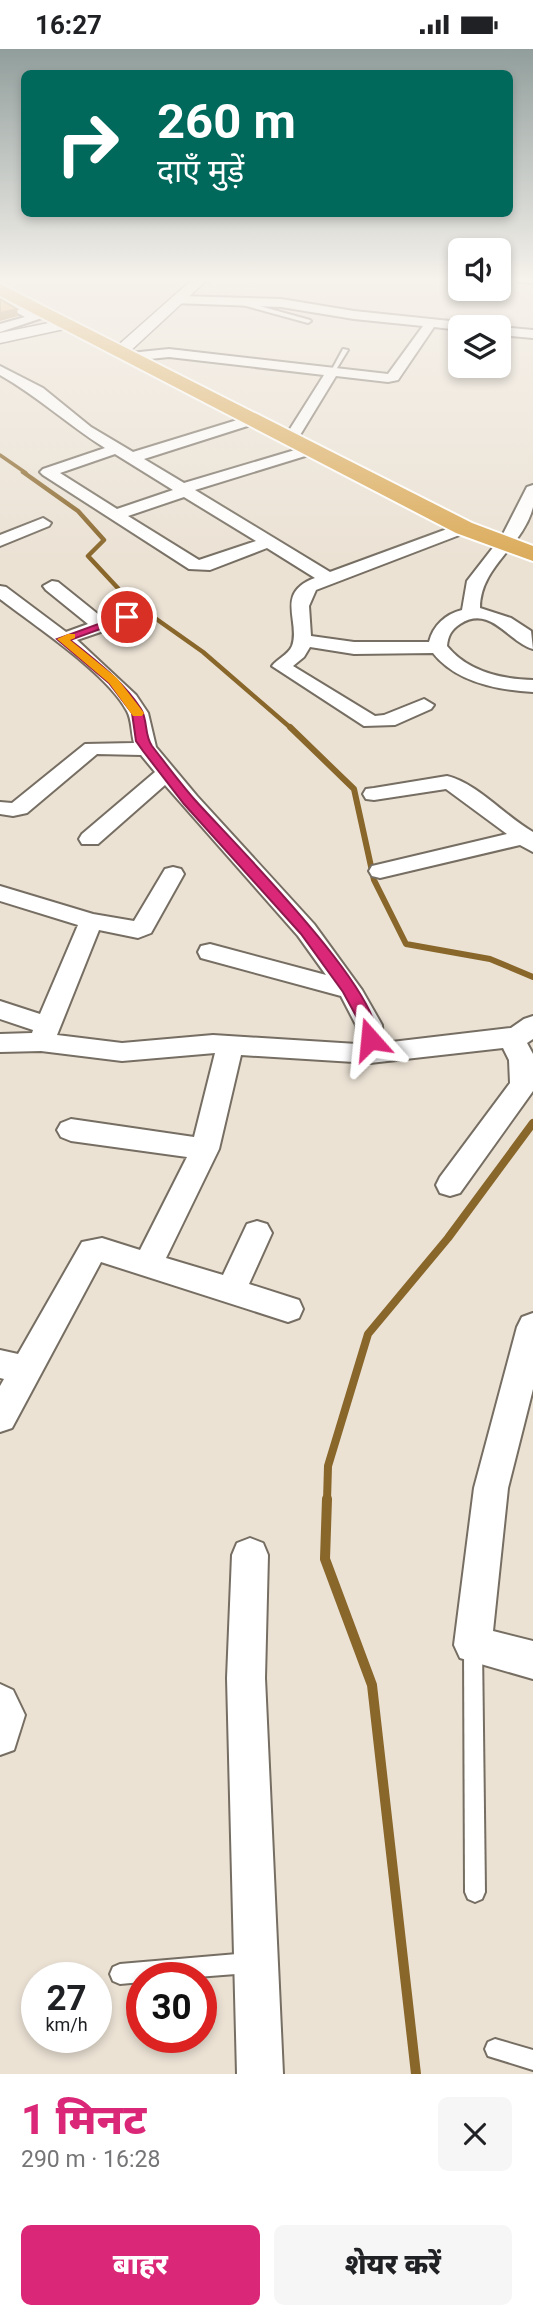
<!DOCTYPE html>
<html lang="hi">
<meta charset="utf-8">
<style>
:root{--surface:#fff;--page:#f6f6f6;--text:#202124;--muted:#757577;--accent:#db2777}
body{margin:0;font-family:Roboto,"Noto Sans Devanagari",sans-serif;background:var(--page);color:var(--text);height:100vh;display:flex;flex-direction:column;font-size:26px;white-space:nowrap}
*{box-sizing:border-box;margin:0}
p{font-size:23px;color:var(--muted)}
.icon{flex:none;width:38px;height:38px;fill:none;stroke:currentColor;stroke-width:2;stroke-linecap:round;stroke-linejoin:round}
.map{position:relative;height:2025px;overflow:hidden}
.sheet{display:flex;flex-direction:column;background:var(--surface);flex:1}
.sheet>*{flex:none}
.hud{position:absolute;left:21px;top:21px;width:492px;height:147px;border-radius:10px;box-shadow:0 4px 10px #0003;background:#00695c;color:#fff;overflow:hidden}
.fabs{position:absolute;left:448px;top:189px;display:grid;gap:14px}
.fabs a{display:grid;place-items:center;width:63px;height:63px;border-radius:10px;background:var(--surface);box-shadow:0 4px 10px #0003;font-size:35px}
.speed{position:absolute;left:21px;top:1913px;display:flex;gap:14px;font-size:35px;font-weight:700;text-align:center}
.speed>*{display:grid;place-content:center;width:91px;height:91px;border-radius:50%;background:var(--surface);box-shadow:0 4px 10px #0003;line-height:1}
.speed small{font-size:18px;font-weight:400}
.speed .limit{border:10px solid #d22;background:#fff;color:#111}
.pin{position:absolute;display:grid;place-items:center;width:60px;height:60px;color:#fff;margin:-30px;border:4px solid #fff;border-radius:50%;box-shadow:0 2px 7px #0007}
.me{position:absolute;width:77px;margin:-38px;rotate:342deg;stroke-linejoin:round;filter:drop-shadow(0 0 5px #0008)}
.turn{display:flex;align-items:center;gap:24px;height:147px;padding:0 21px;font-size:32px}
.turn .icon{width:91px;height:91px;stroke-width:2.5}
.turn b{display:block;font-size:49px;line-height:60px}
.round{display:grid;place-items:center;flex:none;width:74px;height:74px;border-radius:10px;background:var(--page)}
.head{display:flex;align-items:center;justify-content:space-between;height:119px;padding:0 21px}
h1{font-size:42px;font-weight:800;line-height:52px;color:var(--accent)}
.cta{display:flex;gap:14px;margin-top:auto;padding:14px 21px}
.cta a{flex:1;height:80px;border-radius:10px;background:var(--accent);color:#fff;font-size:28px;font-weight:800;line-height:80px;text-align:center}
.cta a+a{background:var(--page);color:var(--text)}
.status{display:flex;justify-content:space-between;align-items:center;height:49px;padding:0 35px;background:var(--surface);direction:ltr}
.status svg{height:19px;fill:currentColor}
.map>svg:first-child{display:block}
.lines{fill:none;stroke-linecap:round;stroke-linejoin:round}
.stream-far4{stroke:#89662a;stroke-width:3.5}
.stream-far3{stroke:#89662a;stroke-width:4.5}
.stream-far2{stroke:#89662a;stroke-width:6}
.stream-far1{stroke:#89662a;stroke-width:8}
.stream{stroke:#89662a;stroke-width:10}
.service-casing{stroke:#766e62;stroke-width:4}
.minor-casing{stroke:#766e62;stroke-width:4}
.tertiary-casing{stroke:#766e62;stroke-width:3}
.trunk-casing{stroke:#fff;stroke-width:4}
.service{fill:#fff;fill-rule:evenodd}
.minor{fill:#fff;fill-rule:evenodd}
.tertiary{fill:#fff;fill-rule:evenodd}
.trunk{fill:#dbab5a;fill-rule:evenodd}
.shaded-wall{fill:#a7824a}
.building{fill:#eeb96a;stroke:#a7824a;stroke-width:2}
.route{fill:#db2777;stroke:#8e194d;stroke-width:2}
.slow{fill:#f59e0b}
</style>
<div class="status"><b>16:27</b><svg viewBox="0 0 49 12"><path d="M0 12V9h3v3zM5 12V6h3v6zM10 12V3h3v9zM15 12V0h3v12zM26 1h20v11H26zM47 4h2v5h-2z"/></svg></div>
<div class="map">
<svg width="533" height="2025" viewBox="0 0 533 2025">
<rect width="100%" height="100%" fill="#ebe2d4"/>
<g class="lines">
<!-- stream-far4 -->
<polyline class="stream-far4" points="0,406 26,424"/>
<!-- stream-far3 -->
<polyline class="stream-far3" points="23,423 78,462 104,491 88,507 128,550 203,603 292,680"/>
<!-- stream-far2 -->
<polyline class="stream-far2" points="290,678 354,740 374,831 406,895 490,910 533,928"/>
<!-- stream-far1 -->
<polyline class="stream-far1" points="327,1452 328,1417 368,1285 448,1189 533,1074"/>
<!-- stream -->
<polyline class="stream" points="327,1450 325,1510 372,1636 416,2025"/>
<defs>
<g id="service">
<polygon points="241,252 310,271 311,272 308,274 239,255"/>
<polygon points="343,300 348,301 334,324 330,324"/>
<polygon points="473,1589 479,1592 482,1598 485,1843 482,1850 475,1853 468,1850 465,1843 464,1598 467,1592"/>
<polygon points="249,1904 256,1907 259,1914 256,1921 249,1924 197,1928 142,1928 142,1933 120,1935 113,1932 110,1925 113,1918 120,1915"/>
<polygon points="495,1990 533,2001 533,2021 488,2007 485,2000 488,1993"/>
</g>
<g id="minor">
<polygon points="513,229 533,229 533,234 519,233"/>
<polygon points="0,246 40,266 42,269 0,283 0,275 25,268 0,255"/>
<polygon points="178,247 281,250 354,262 469,274 475,278 460,278 460,281 434,278 398,331 388,333 336,327 297,391 290,395 283,391 324,326 169,308 130,312 123,308 130,304 169,300 388,325 423,277 354,270 281,258 174,254 172,251"/>
<polygon points="499,278 533,281 533,289 499,286"/>
<path d="M 0,317 L 43,339 L 91,378 L 133,403 L 247,368 L 257,368 L 257,374 L 144,410 L 184,434 L 305,398 L 315,398 L 317,401 L 315,404 L 195,441 L 330,523 L 458,476 L 470,476 L 472,479 L 470,482 L 316,541 L 309,557 L 311,587 L 354,593 L 429,593 C 433,576 446,565 462,561 L 467,532 L 502,487 L 527,438 L 533,436 C 533,443 533,452 533,458 C 523,498 480,517 480,559 L 511,569 L 531,582 L 533,600 C 509,594 491,555 460,575 C 451,581 448,587 447,597 C 468,623 502,630 533,631 L 533,643 C 497,641 456,633 433,604 L 354,605 L 310,598 L 304,608 L 293,617 L 375,667 L 384,666 L 424,650 L 434,656 L 431,660 L 395,676 L 364,677 L 272,617 C 277,610 288,606 292,597 C 301,573 274,544 315,529 L 267,499 L 210,521 L 189,520 L 43,426 L 40,423 L 43,420 L 105,399 C 68,376 39,348 0,326 ZM 115,405 L 173,441 L 117,460 L 60,424 ZM 184,448 L 256,492 L 199,511 L 128,467 Z"/>
<polygon points="43,469 51,474 49,477 0,497 0,486"/>
<path d="M 52,532 L 58,533 L 104,570 L 127,563 L 133,564 L 136,568 L 133,572 L 77,591 L 136,646 L 148,664 L 156,698 L 197,747 L 314,875 L 362,941 L 382,976 L 383,994 L 511,979 L 524,970 L 533,967 L 533,990 L 527,994 L 533,1005 L 533,1042 L 460,1144 L 450,1147 L 440,1144 L 436,1136 L 440,1128 L 510,1034 L 509,1011 L 503,999 L 370,1014 L 241,1006 L 219,1100 L 166,1209 L 223,1226 L 247,1175 L 257,1172 L 267,1175 L 272,1184 L 249,1235 L 299,1251 L 303,1260 L 299,1269 L 288,1273 L 101,1213 L 12,1379 L 0,1383 L 0,1337 L 4,1330 L 0,1329 L 0,1301 L 18,1305 L 82,1193 L 102,1189 L 140,1201 L 187,1108 L 71,1092 L 61,1088 L 57,1081 L 61,1074 L 71,1070 L 194,1088 L 215,1004 L 122,1012 L 41,1002 L 0,1003 L 0,985 L 32,984 L 33,981 L 0,970 L 0,952 L 40,965 L 78,876 L 0,852 L 0,837 L 93,865 L 134,872 L 165,820 L 173,818 L 181,820 L 184,825 L 151,884 L 138,889 L 99,881 L 57,986 L 122,994 L 213,986 L 357,995 L 356,976 L 341,947 L 201,909 L 198,903 L 201,897 L 210,895 L 326,926 L 298,887 L 165,736 L 98,795 L 82,795 L 79,790 L 82,785 L 155,723 L 141,706 L 97,705 L 27,764 L 13,767 L 0,765 L 0,753 L 12,754 L 85,695 L 134,694 C 131,683 132,671 127,662 C 107,624 35,577 0,550 L 0,537 L 6,538 L 66,583 L 88,575 L 46,541 L 43,537 Z"/>
<path d="M 447,727 C 477,734 506,768 533,783 L 533,803 L 520,796 L 380,829 L 372,827 L 369,822 L 372,817 L 507,785 L 446,740 L 374,751 L 366,750 L 363,745 L 366,740 L 374,739 Z"/>
<polygon points="533,1264 533,1340 508,1439 493,1582 533,1592 533,1630 460,1609 454,1596 474,1439 517,1278 522,1268"/>
<polygon points="250,1489 263,1494 268,1506 265,1629 283,2025 237,2025 227,1629 232,1506 237,1494"/>
<polygon points="0,1635 13,1641 25,1666 14,1701 0,1706"/>
</g>
<g id="tertiary">
<polygon points="194,229 209,229 127,305 115,305 113,302 115,299"/>
<polygon points="68,270 73,272 76,275 73,278 0,294 0,284"/>
</g>
<polygon id="trunk" points="0,235 472,474 533,497 533,512 456,484 0,247"/>
</defs>
<!-- service casing -->
<use href="#service" class="service-casing"/>
<!-- minor casing -->
<use href="#minor" class="minor-casing"/>
<!-- tertiary casing -->
<use href="#tertiary" class="tertiary-casing"/>
<!-- trunk casing -->
<use href="#trunk" class="trunk-casing"/>
<!-- service -->
<use href="#service" class="service"/>
<!-- minor -->
<use href="#minor" class="minor"/>
<!-- tertiary -->
<use href="#tertiary" class="tertiary"/>
<!-- trunk -->
<use href="#trunk" class="trunk"/>
</g>
<!-- shaded-wall -->
<polygon class="shaded-wall" points="17,260 18,267 0,272 0,264"/>
<!-- building -->
<polygon class="building" points="0,250 17,260 0,264"/>
<!-- sky -->
<linearGradient id="sky" x2="0" y2="1"><stop stop-color="#919e9c"/><stop offset="0.45" stop-color="#f6f2ec"/><stop offset="1" stop-color="#f6f2ec" stop-opacity="0"/></linearGradient>
<rect width="533" height="512" fill="url(#sky)"/>
<!-- route -->
<path class="route" d="M 123,566 L 133,568 L 70,591 C 96,612 123,632 141,660 C 148,671 144,686 152,697 C 166,715 180,734 195,751 C 226,786 395,954 375,994 L 364,994 L 361,976 L 343,943 L 301,885 L 184,755 L 143,702 L 136,692 L 132,664 L 109,634 L 57,590 Z"/>
<!-- slow -->
<polygon class="slow" points="68,585 75,585 75,589 70,591 117,629 144,664 142,667 133,667 109,634 57,590"/>
</svg>
<div class="fabs">
<a><svg class="icon" aria-label="sound" viewBox="0 0 24 24"><path d="M4 9h4l5-4v14l-5-4H4zM17 9q2 3 0 6"/></svg></a>
<a><svg class="icon" aria-label="layers" viewBox="0 0 24 24"><path d="M12 4l9 5-9 5-9-5zM3 14l9 5 9-5"/></svg></a>
</div>
<div class="speed"><div>27<small>km/h</small></div><div class="limit">30</div></div>
<div class="pin" style="left:127px;top:568px;background:#d93025"><svg class="icon" aria-label="arrive" viewBox="0 0 24 24"><path d="M6 21V4h12l-3 4 3 4H6"/></svg></div>
<svg class="me" style="left:370px;top:990px" viewBox="-20 -20 40 40"><path d="M0-17L14 15 0 8-14 15z" fill="#db2777" stroke="#fff" stroke-width="4"/></svg>
<div class="hud">
<div class="turn"><svg class="icon" aria-label="right" viewBox="0 0 24 24"><path d="M7 20v-9h11M14 6l5 5-5 5"/></svg><div><b>260 m</b>दाएँ मुड़ें</div></div>
</div>
</div>
<section class="sheet">
<div class="head"><div><h1>1 मिनट</h1><p>290 m · 16:28</p></div><a class="round"><svg class="icon" aria-label="close" viewBox="0 0 24 24"><path d="M6 6l12 12M18 6L6 18"/></svg></a></div>
<div class="cta"><a>बाहर</a><a>शेयर करें</a></div>
</section>
